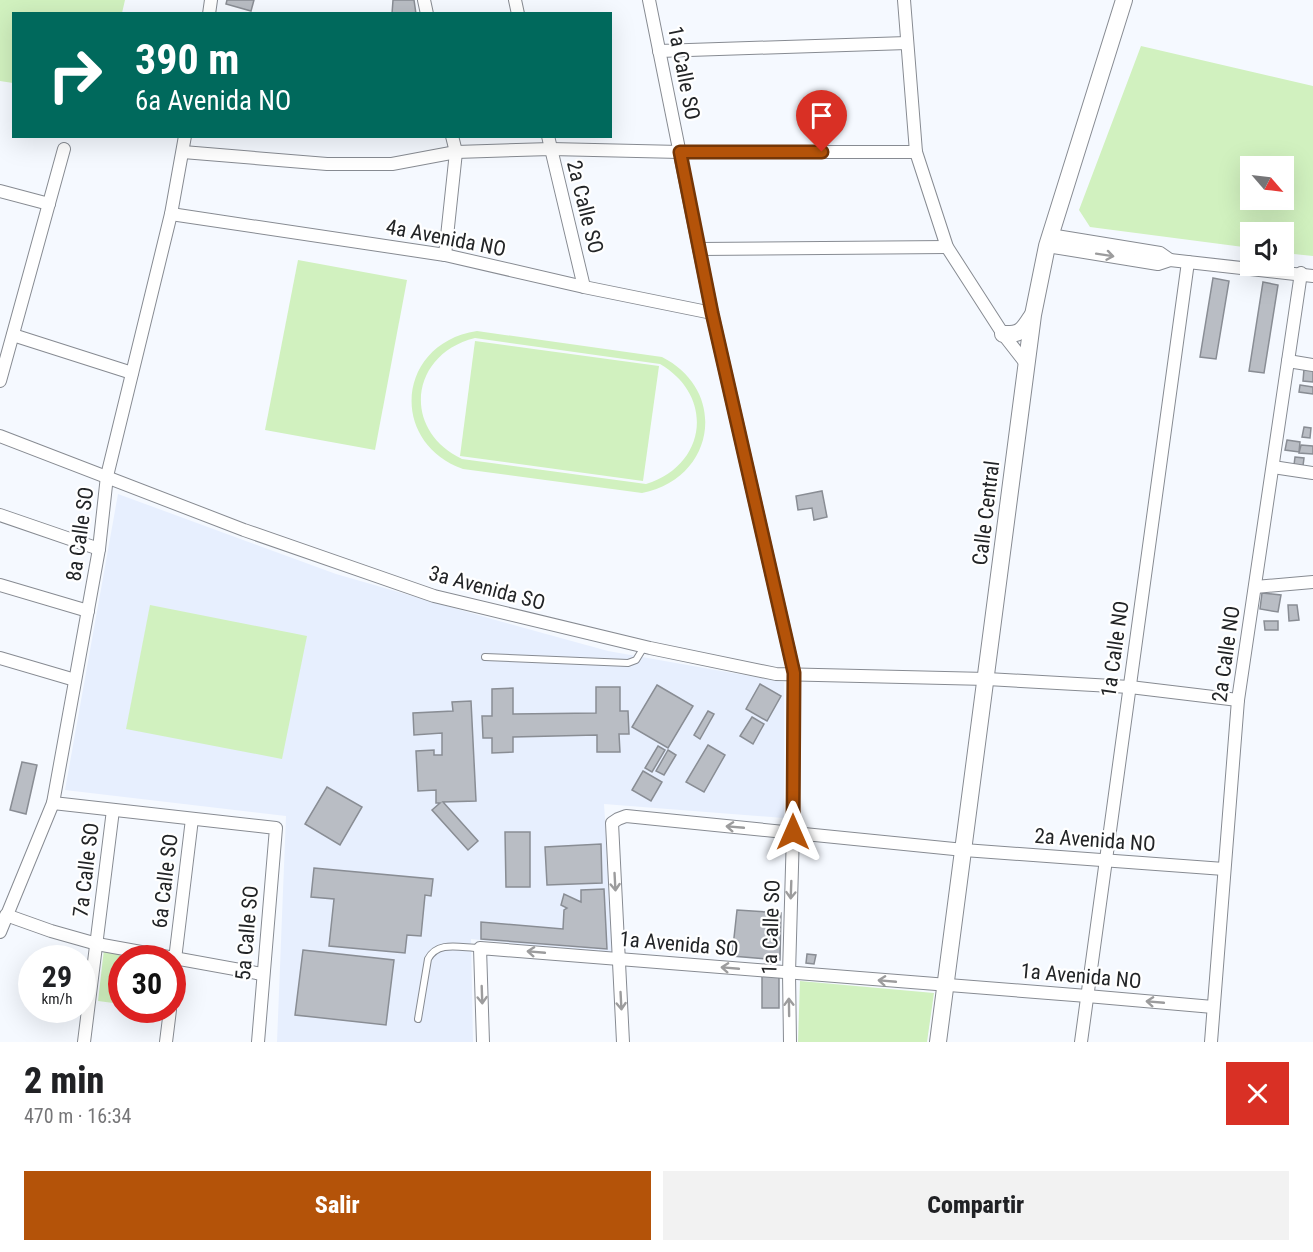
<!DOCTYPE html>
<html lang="es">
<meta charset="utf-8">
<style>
:root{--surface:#fff;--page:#f2f2f2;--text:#202124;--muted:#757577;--accent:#b45309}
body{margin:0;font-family:"Roboto Condensed",sans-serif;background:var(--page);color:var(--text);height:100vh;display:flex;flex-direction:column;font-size:22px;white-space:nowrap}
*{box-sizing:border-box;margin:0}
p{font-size:20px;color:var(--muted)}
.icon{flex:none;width:33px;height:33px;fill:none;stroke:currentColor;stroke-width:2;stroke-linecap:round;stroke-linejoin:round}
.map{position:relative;height:1042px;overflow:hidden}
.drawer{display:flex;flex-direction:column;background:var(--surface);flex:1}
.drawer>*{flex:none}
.hud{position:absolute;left:12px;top:12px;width:600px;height:126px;border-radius:0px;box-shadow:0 6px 24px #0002;background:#00695c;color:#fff;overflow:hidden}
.needle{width:39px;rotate:118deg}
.buttons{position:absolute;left:1240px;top:156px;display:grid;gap:12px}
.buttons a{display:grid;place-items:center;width:54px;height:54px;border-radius:0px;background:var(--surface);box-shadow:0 6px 24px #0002;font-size:30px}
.speed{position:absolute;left:18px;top:945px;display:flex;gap:12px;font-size:30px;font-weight:700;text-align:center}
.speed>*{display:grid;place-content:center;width:78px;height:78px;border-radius:50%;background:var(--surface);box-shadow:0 6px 24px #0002;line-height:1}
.speed small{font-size:15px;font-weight:400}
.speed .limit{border:9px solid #d22;background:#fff;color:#111}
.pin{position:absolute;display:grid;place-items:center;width:51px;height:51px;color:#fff;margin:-62px -26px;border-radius:50% 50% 50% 0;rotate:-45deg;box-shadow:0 0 6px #0007}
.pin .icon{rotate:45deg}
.me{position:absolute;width:66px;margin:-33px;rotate:0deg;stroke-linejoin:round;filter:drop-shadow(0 0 4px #0008)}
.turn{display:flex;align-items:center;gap:21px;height:126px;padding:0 24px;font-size:27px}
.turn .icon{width:78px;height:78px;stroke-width:2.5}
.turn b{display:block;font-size:42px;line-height:51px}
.round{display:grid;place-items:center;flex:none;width:63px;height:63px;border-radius:0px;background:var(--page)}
.summary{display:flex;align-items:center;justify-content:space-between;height:102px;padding:0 24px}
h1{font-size:36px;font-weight:800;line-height:45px}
.button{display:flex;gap:12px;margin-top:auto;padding:12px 24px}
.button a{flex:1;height:69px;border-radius:0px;background:var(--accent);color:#fff;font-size:24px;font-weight:800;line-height:69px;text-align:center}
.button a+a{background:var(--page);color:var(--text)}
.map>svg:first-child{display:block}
.built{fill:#e7effe}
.green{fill:#d1f1bf;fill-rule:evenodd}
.building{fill:#b9bdc4;stroke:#898d94;stroke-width:1.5}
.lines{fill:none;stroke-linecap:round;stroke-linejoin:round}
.lane-casing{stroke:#878b92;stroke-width:8}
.street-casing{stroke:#878b92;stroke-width:14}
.secondary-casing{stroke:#878b92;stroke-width:18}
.lane{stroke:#fff;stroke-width:6}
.street{stroke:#fff;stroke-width:12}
.secondary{stroke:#fff;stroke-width:16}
.oneway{stroke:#9c9c9d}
.route-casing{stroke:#753606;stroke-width:15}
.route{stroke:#b45309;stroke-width:10}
.labels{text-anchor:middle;stroke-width:4.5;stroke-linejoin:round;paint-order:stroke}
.street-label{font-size:21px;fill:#222426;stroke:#fff}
</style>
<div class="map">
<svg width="1313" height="1042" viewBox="0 0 1313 1042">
<rect width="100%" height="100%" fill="#f5f9ff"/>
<!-- built -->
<polygon class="built" points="118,494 336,574 499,621 608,651 784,682 784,818 604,804 614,955 471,939 473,1042 277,1042 286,816 65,790"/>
<!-- green -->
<g class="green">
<polygon points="0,0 125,0 122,13 14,14 13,83 0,81"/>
<path d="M 1141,46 L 1313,86 L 1313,256 L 1284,253 L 1284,232 L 1251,232 L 1251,248 L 1090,227 L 1079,210 ZM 1284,166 L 1284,200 L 1251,200 L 1251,166 Z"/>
<polygon points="298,260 407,280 375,450 265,430"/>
<path d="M 477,331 L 662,357 C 729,391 715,479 642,493 L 463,469 C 388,442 397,343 477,331 ZM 475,338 L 660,364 C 715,396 707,465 646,484 L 462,459 C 401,430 410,354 475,338 Z"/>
<polygon points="475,341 659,366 643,481 460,456"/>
<polygon points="150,605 307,636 282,759 126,729"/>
<polygon points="104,949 166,958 122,958 121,1004 98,1001"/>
<polygon points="800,981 934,993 927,1042 798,1042"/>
</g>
<!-- building -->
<g class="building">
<polygon points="227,0 254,0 251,11 226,4"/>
<polygon points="393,0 414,0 416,14 392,14"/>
<polygon points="1213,278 1229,281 1216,359 1200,357"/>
<polygon points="1263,282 1278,285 1264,373 1249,371"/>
<polygon points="1304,369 1313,370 1313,382 1303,381"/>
<polygon points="1300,385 1313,387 1313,394 1299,392"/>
<polygon points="1304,427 1311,428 1310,438 1302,437"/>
<polygon points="1287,440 1300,442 1299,452 1285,450"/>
<polygon points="1301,445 1313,446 1313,454 1299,453"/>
<polygon points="1295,457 1304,458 1303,466 1294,465"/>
<polygon points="822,491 827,517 814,520 812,508 798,510 796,496"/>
<polygon points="1262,593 1281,595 1278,612 1260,609"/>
<polygon points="1288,605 1297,605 1299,620 1289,621"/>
<polygon points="1264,621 1278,621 1278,630 1265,630"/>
<polygon points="760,684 781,696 767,721 746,709"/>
<polygon points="657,685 693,706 668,748 632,727"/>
<polygon points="596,687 620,687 620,711 628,711 629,734 619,734 620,752 597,752 597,735 513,737 513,752 492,753 492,738 483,738 482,716 492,716 492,689 513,688 513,714 596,713"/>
<polygon points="471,701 476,801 443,802 478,841 468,850 432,810 440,803 436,803 436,790 418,791 416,751 434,750 434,755 442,755 442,733 414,735 413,713 453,711 452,702"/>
<polygon points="708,711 714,714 700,739 694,735"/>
<polygon points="752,717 764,724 753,744 740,736"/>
<polygon points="708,745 725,755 704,792 686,782"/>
<polygon points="658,746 665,750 652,772 645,768"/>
<polygon points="668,750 676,755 664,775 656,771"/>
<polygon points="22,762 37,765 26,814 10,810"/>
<polygon points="643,771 662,782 651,801 632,790"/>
<polygon points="327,787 362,807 340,845 305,824"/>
<polygon points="505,832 530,832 530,887 506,887"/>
<polygon points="601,844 602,883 547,885 545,847"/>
<polygon points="314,868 433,879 431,896 425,895 421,936 407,935 405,953 329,946 334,899 311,897"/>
<polygon points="604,889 607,949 481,939 481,922 563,929 564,910 567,908 561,905 564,894 581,902 581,890"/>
<polygon points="737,910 781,913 780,960 732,956"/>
<polygon points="303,950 394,960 386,1025 295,1015"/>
<polygon points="807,954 816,955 814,964 806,963"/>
<rect x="762" y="976" width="17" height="32"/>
</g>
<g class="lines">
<defs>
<g id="lane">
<polyline points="485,657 628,663 636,660 644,647"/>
<path d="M 418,1019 L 428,959 C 438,940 461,948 480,948"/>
</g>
<g id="street">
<polyline points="424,0 427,14"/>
<polyline points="515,0 518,14"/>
<polyline points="649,0 712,313 794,673 793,832 789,973 790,1042"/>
<polyline points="904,0 916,152 947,247 1003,334 1028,366"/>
<polyline points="209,14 211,0"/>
<polyline points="659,51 907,43"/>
<polyline points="548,136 584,287"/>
<polyline points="183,152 327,164 392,164 456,152 551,149 680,152 916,152"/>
<polyline points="0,191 49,204"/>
<polyline points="171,214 445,255 584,287 712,313"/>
<polyline points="1050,235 1160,253 1170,260"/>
<polyline points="1047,246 1158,264 1170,260 1313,276"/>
<polyline points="699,249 947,247"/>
<polyline points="445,255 456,152 452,136"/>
<polyline points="13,335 132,373"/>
<polyline points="1288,361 1313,365"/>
<polyline points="0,381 64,149"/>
<polyline points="0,436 244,530 434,596 650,648 776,674 987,679 1130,687 1238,700"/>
<polyline points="1273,467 1313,473"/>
<polyline points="0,515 99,549"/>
<polyline points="0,585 88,611"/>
<polyline points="1255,587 1313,582"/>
<polyline points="0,658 75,680"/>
<polyline points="53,803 276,828 258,1042"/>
<polyline points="6,915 51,931 97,944 262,974"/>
<polyline points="0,932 53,803 99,549 107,476 171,214 185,136"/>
<polyline points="172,984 192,819"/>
<polyline points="84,1042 113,810"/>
<polyline points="166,1042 170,1010"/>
<polyline points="483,1042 480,948 1087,996 1213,1007"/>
<polyline points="623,1042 612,823 618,819 626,816 964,850 1224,869"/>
<polyline points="1081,1042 1188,262"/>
<polyline points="1211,1042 1238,700 1301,273"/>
</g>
<g id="secondary">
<path d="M 1003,334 C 1021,335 1023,330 1032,316"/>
<polyline points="938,1042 1033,315 1047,246 1124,0"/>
</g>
</defs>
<!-- lane casing -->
<use href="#lane" class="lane-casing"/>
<!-- street casing -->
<use href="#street" class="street-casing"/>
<!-- secondary casing -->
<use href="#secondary" class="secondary-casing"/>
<!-- lane -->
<use href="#lane" class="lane"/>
<!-- street -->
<use href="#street" class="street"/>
<!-- secondary -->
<use href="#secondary" class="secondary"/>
</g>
<!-- one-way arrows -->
<defs><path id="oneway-shaft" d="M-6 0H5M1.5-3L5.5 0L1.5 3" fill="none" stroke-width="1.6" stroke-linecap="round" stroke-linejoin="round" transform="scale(1.5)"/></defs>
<g class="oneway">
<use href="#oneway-shaft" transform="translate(1105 255) rotate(9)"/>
<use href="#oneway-shaft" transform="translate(735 827) rotate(-175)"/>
<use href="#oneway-shaft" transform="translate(615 882) rotate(87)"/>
<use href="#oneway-shaft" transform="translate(791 890) rotate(92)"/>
<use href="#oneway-shaft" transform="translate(536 952) rotate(-175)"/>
<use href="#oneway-shaft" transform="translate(730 968) rotate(-175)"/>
<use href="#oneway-shaft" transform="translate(887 981) rotate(-175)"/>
<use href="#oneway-shaft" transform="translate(482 995) rotate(88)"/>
<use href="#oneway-shaft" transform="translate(621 1001) rotate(87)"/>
<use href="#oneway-shaft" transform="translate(1155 1002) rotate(-175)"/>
<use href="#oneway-shaft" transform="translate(789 1007) rotate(-91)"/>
</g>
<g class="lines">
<defs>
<polyline id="route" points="793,832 794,673 712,313 680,152 822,152"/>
</defs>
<!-- route casing -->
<use href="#route" class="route-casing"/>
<!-- route -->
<use href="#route" class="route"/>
</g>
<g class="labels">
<!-- street labels -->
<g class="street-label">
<text transform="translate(684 73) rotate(79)" y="7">1a Calle SO</text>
<text transform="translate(585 207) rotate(76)" y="7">2a Calle SO</text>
<text transform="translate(446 238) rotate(11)" y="7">4a Avenida NO</text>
<text transform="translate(986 513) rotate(-83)" y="7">Calle Central</text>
<text transform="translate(80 534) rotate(-82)" y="7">8a Calle SO</text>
<text transform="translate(487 588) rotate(15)" y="7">3a Avenida SO</text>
<text transform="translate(1115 649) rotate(-82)" y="7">1a Calle NO</text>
<text transform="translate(1226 654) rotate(-82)" y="7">2a Calle NO</text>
<text transform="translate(1095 840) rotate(4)" y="7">2a Avenida NO</text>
<text transform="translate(86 870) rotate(-83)" y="7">7a Calle SO</text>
<text transform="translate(165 881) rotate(-83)" y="7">6a Calle SO</text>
<text transform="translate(771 927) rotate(-88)" y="7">1a Calle SO</text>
<text transform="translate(247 933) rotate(-85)" y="7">5a Calle SO</text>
<text transform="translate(679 944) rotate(5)" y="7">1a Avenida SO</text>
<text transform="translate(1081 976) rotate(5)" y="7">1a Avenida NO</text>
</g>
</g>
</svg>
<div class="buttons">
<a><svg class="needle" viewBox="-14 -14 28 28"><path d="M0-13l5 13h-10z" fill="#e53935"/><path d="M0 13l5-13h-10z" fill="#757577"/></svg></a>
<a><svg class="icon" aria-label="sound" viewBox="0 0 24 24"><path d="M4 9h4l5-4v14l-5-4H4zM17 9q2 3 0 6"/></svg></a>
</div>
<div class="speed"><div>29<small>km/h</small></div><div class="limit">30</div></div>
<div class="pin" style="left:822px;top:152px;background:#d93025"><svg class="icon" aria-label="arrive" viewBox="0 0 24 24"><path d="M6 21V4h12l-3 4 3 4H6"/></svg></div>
<svg class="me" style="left:793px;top:832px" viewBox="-20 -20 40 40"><path d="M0-17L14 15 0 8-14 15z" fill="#b45309" stroke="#fff" stroke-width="4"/></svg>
<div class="hud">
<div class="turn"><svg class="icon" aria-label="right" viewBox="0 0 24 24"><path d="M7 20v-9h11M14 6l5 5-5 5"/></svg><div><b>390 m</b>6a Avenida NO</div></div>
</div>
</div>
<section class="drawer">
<div class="summary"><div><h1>2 min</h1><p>470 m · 16:34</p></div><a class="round" style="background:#d93025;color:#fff"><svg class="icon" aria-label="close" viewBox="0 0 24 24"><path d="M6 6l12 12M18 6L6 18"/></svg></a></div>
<div class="button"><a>Salir</a><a>Compartir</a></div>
</section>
